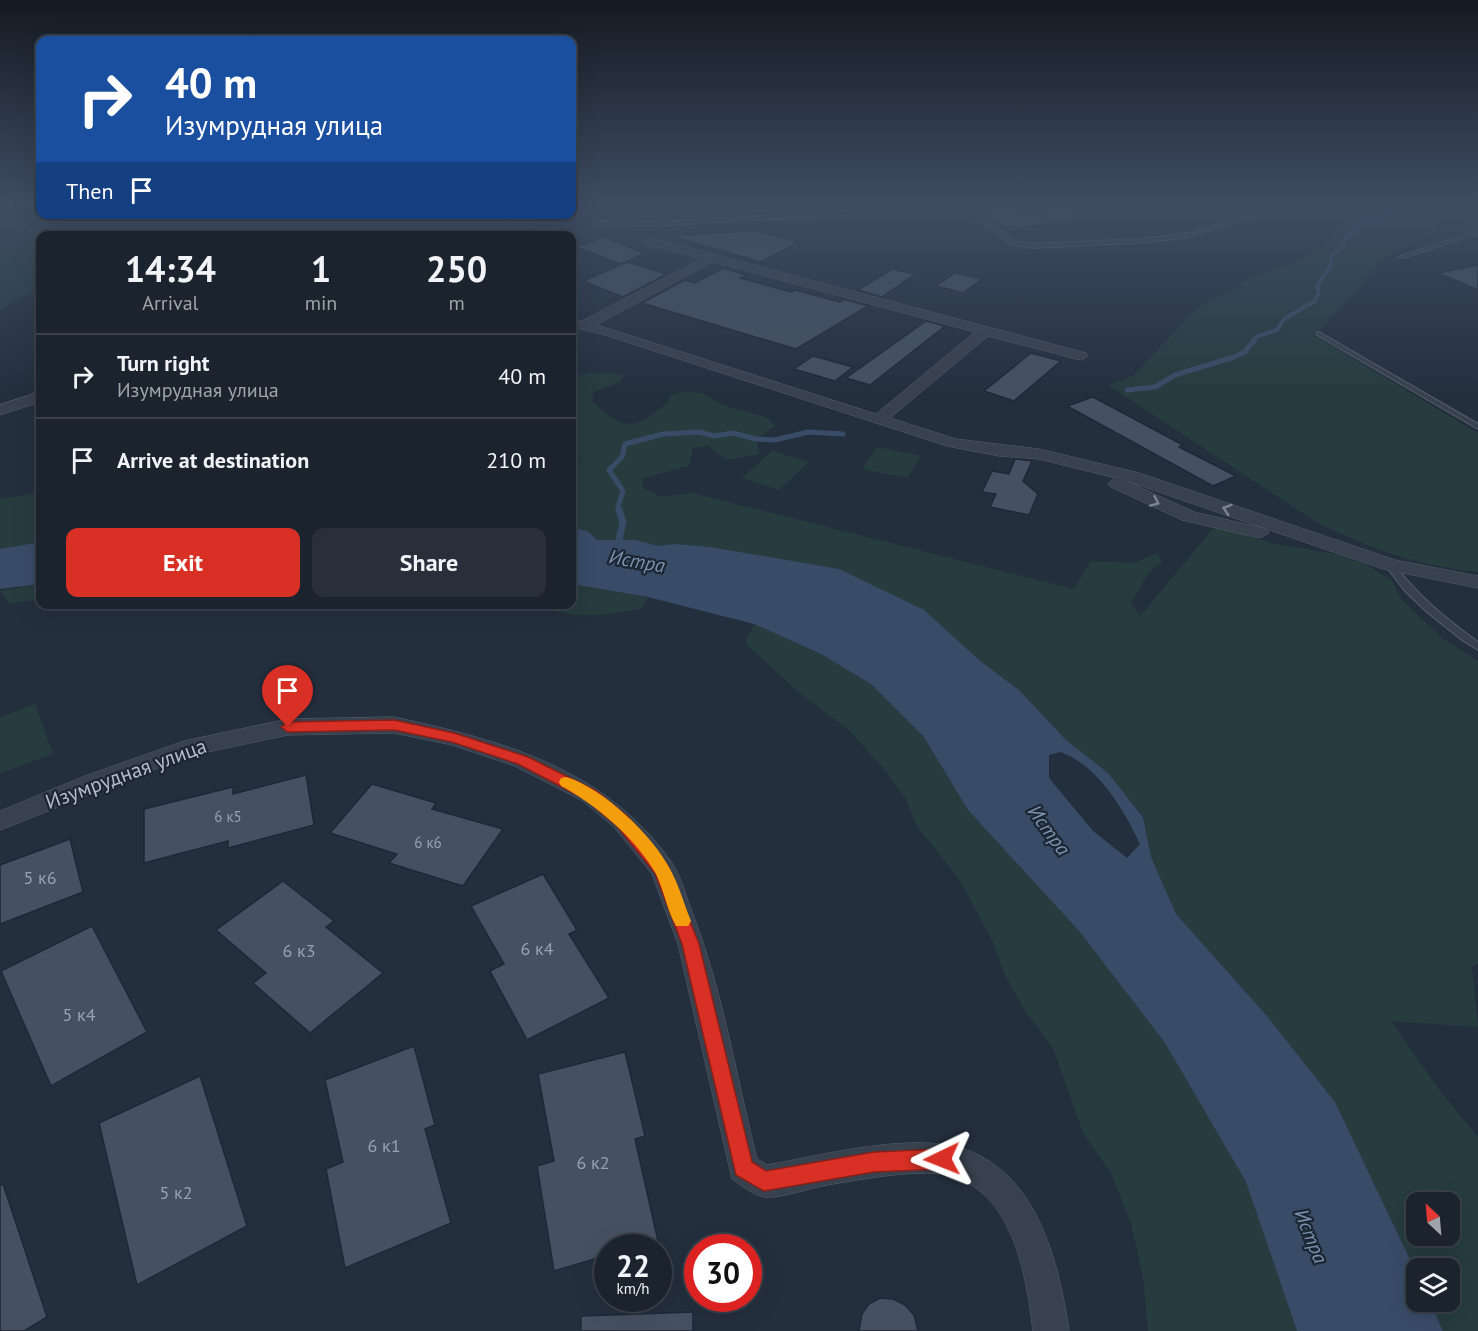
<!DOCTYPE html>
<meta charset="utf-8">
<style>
:root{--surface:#1b232e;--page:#282f3a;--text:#f1f3f6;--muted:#a0a4aa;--line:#39404a;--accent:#d93025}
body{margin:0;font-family:"PT Sans",sans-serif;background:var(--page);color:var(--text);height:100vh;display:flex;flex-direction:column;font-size:22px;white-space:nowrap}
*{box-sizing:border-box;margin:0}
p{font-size:20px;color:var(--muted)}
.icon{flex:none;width:33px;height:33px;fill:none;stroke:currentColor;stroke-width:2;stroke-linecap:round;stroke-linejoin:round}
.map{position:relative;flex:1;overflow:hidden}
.panel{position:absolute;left:36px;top:231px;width:540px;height:378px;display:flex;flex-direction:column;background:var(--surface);border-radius:12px;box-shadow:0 6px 24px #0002,0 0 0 2px var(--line)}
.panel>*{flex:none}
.banner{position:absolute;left:36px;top:36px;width:540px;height:183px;border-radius:12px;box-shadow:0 6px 24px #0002,0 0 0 2px var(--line);background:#1a4fa0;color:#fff;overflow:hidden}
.needle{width:39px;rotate:334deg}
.tools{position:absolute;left:1406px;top:1192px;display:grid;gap:12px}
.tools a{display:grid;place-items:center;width:54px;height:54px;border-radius:12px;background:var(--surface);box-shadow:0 6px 24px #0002,0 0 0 2px var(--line);font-size:30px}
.speed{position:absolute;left:594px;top:1234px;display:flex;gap:12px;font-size:30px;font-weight:700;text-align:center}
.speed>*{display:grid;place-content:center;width:78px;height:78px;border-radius:50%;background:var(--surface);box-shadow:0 6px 24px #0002,0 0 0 2px var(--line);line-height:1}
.speed small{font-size:15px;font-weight:400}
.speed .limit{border:9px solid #d22;background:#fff;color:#111}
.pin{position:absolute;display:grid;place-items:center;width:51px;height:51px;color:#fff;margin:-62px -26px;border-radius:50% 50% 50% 0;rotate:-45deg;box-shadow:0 0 6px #0007}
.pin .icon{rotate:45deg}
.me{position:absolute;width:66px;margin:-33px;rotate:268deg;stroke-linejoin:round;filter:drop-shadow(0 0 4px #0008)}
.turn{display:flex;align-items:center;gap:21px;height:126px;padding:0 30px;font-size:27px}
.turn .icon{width:78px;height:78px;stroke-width:2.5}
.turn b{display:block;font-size:42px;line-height:51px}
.then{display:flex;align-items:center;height:57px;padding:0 30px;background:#0003;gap:12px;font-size:22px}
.eta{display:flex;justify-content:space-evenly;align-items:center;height:102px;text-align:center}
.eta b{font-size:36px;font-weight:700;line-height:42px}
.cta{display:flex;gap:12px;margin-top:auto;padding:12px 30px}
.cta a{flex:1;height:69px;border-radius:12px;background:var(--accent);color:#fff;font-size:24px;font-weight:700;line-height:69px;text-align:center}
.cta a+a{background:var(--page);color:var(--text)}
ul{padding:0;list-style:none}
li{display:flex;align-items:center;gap:18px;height:84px;padding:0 30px;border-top:2px solid var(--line)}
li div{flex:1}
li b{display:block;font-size:22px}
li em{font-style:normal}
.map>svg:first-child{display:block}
.green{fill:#263c3f;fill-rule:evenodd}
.water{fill:#394c67;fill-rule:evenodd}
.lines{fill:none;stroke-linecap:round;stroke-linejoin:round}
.stream-far2{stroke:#394c67;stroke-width:4}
.stream-far1{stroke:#394c67;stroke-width:5}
.stream{stroke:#394c67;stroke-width:7}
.building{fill:#455162;stroke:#1f2835;stroke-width:1.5}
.service-casing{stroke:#565f6c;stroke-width:2}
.minor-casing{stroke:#565f6c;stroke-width:1}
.service{fill:#38414e;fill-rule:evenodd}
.minor{fill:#38414e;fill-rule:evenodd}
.oneway{stroke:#7c8592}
.route{fill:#d93025;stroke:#8d1f18;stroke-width:1.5}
.slow{fill:#f59e0b}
.labels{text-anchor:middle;stroke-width:4.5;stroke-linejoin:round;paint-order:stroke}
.number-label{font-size:15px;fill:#98a1af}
.near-number-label{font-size:18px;fill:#98a1af}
.water-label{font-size:20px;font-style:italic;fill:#7c92b1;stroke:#1d2633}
.near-street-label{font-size:21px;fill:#b4bcc9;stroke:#1d2633}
</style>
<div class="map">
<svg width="1478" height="1331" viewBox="0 0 1478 1331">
<rect width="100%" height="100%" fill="#242f3e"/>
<!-- green -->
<g class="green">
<polygon points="0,206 40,206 40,214 550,215 524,236 40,236 40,292 25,296 0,310"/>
<path d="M 1364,206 L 1478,206 L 1478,217 L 1433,224 L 1436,231 L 1385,257 L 1315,336 L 1478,433 L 1478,572 C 1418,566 1367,548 1313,520 L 1108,385 L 1133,376 L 1191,314 L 1208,301 L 1231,291 L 1248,279 L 1298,262 L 1335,235 L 1345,216 Z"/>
<polygon points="1478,218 1478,227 1467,230 1438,229 1438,226"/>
<path d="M 605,372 L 623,375 L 620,382 L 594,392 L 592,401 C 608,416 625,433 647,418 C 655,413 659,408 667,404 L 670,395 L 685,391 L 702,393 L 723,405 L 768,418 L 775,426 L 756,439 L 759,454 L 727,460 L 708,446 L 693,448 L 689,466 L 643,478 L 643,488 L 662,497 L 692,493 L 1074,589 L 1091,561 L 1134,563 L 1157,553 L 1162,562 L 1149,572 L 1131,603 L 1140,616 L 1215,526 L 1275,544 L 1336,554 L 1367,565 L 1392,581 L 1401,599 L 1442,638 L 1478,661 L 1478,963 L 1472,967 L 1478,1027 L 1391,1021 L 1440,1091 L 1478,1137 L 1478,1331 L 1443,1331 L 1430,1302 L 1449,1302 L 1449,1269 L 1416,1269 L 1416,1272 L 1335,1102 L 1267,1016 L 1176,914 L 1151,857 L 1143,816 L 1108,773 L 1066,740 L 1019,690 L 979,660 L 794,563 L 710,547 L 674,544 L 658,546 L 636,540 L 597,540 L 588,531 L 572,528 L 572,467 L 580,459 L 572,446 L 572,376 ZM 1416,1203 L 1449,1203 L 1449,1236 L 1416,1236 Z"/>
<polygon points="877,447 921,456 907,478 862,469"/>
<polygon points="772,451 809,462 779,490 742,478"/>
<polygon points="40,492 40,542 0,549 0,499"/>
<polygon points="40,584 40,600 9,603 0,591"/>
<path d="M 572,584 L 648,597 L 642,608 C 605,617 570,619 535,605 L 572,604 Z"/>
<polygon points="754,624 821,654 871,684 924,737 968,810 1080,932 1165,1043 1246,1182 1297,1331 1148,1331 1143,1277 1131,1224 1112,1175 1083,1133 1053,1048 1026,1012 1005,975 992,940 959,879 916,825 906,799 888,774 849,730 803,696 745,643"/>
<polygon points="35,704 53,754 0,773 0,717"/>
</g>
<!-- water -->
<g class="water">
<path d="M 572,528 L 588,531 L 597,540 L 636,540 L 658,546 L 674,544 L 710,547 L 839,569 L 924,610 L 979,660 L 1019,690 L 1066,740 L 1108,773 L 1143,817 L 1151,857 L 1176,914 L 1267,1016 L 1335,1102 L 1416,1272 L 1416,1302 L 1430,1302 L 1443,1331 L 1297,1331 L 1246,1182 L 1165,1043 L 1080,932 L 968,810 L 924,737 L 871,684 L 821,654 L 754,624 L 648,597 L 572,584 ZM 1060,752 C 1098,765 1124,810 1140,844 L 1127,858 L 1093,831 L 1049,778 L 1049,755 Z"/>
<polygon points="40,542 40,584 0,589 0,549"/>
</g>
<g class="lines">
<!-- stream-far2 -->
<polyline class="stream-far2" points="1254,342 1256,337 1277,330 1284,319 1315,301 1319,291 1317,286 1330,267 1331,257 1344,245 1343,241 1361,226 1384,218 1389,206"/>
<!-- stream-far1 -->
<g class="stream-far1">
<polyline points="1127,390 1155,387 1175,375 1234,357 1245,352 1254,340"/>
<polyline points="620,512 618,507 623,491 609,470 622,457 625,444 663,434 699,432 714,436 733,433 756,439 775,440 808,432 843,434"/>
</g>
<!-- stream -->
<polyline class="stream" points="619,510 623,522 619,540 625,546"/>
</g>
<!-- building -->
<g class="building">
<polygon points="972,206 1011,206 1018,210 1073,206 1075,218 1017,229 1012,226 1003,227"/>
<polygon points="758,231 798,242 761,262 678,238 678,235"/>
<polygon points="603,237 645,253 621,264 576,247"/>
<polygon points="627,262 667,274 623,297 583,281"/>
<polygon points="1478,265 1478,290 1438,273"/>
<polygon points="723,268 747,275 740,278 791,292 795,290 840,302 844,299 868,306 796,349 642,303 685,280 694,283"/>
<polygon points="892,269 915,274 882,297 858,290"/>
<polygon points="955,273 982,279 963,293 936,286"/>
<polygon points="926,321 945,326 870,385 846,378"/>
<polygon points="1031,353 1061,361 1014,401 984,391"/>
<polygon points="813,356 853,367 835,381 794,369"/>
<polygon points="1093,397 1183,445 1179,447 1236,476 1213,486 1067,406"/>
<polygon points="1015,459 1032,461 1023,481 1038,494 1029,515 990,507 996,494 982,492 992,471 1009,474"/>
<polygon points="306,775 314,825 228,848 228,841 144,863 144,809 233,787 233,794"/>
<polygon points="372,784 436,803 432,809 503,829 463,886 389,863 397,854 330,833"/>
<polygon points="70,839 83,892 0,924 0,865"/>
<polygon points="543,874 577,930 569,934 609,998 527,1040 490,971 504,964 471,906"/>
<polygon points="283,881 334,921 326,927 383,973 310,1033 253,983 266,973 216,930"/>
<polygon points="92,926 147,1032 51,1086 1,971"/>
<polygon points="414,1046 435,1125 425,1129 451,1223 345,1268 326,1169 343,1162 325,1080"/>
<polygon points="625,1052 645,1136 635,1139 658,1241 632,1248 608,1248 608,1255 554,1271 537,1166 554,1161 538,1074"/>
<polygon points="200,1076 247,1226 137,1285 99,1123"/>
<polygon points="3,1184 47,1317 24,1331 0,1331 0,1185"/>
<polygon points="880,1298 893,1299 905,1305 914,1315 918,1331 859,1331 862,1314 869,1304"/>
<polygon points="693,1312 693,1331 581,1331 581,1316"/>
</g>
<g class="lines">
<defs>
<g id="service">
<polygon points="900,206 922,206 861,214 654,226 595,225 592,223 595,221 654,222 861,210"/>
<polygon points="961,206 968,206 1014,241 1031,244 1138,239 1184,234 1249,216 1252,218 1184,238 1138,243 1031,248 1010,244"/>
<polygon points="1478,230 1478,234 1403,258 1398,257"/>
<polygon points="1319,332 1478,424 1478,429 1317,335 1317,333"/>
<path d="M 1390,562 L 1393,563 C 1417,595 1446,619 1478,642 L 1478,650 L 1462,640 L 1427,612 L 1405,591 L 1385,565 Z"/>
</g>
<g id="minor">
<path d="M 648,237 L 1086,353 L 1088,356 L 1081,360 L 988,336 L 890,418 L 956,439 L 1039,449 L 1139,473 L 1395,560 L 1478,576 L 1478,588 L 1383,569 L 1124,480 L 1194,512 L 1266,529 L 1269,533 L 1260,538 L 1182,520 L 1111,487 L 1108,483 L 1116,478 L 1039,459 L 999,456 L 947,446 L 602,334 L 572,327 L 572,319 L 582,321 L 701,259 L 644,244 L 644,238 ZM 713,262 L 975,332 L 876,414 L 597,325 Z"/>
<polygon points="40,392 40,402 0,415 0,405"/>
<path d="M 394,717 C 501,740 606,768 672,863 C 681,876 685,894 691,909 C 722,988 736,1075 757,1159 L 767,1165 C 817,1156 890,1138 939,1144 C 1031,1153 1058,1254 1069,1331 L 1033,1331 C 1026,1273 1012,1184 940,1174 C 909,1170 858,1180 827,1185 C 810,1188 779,1199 764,1197 C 753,1195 741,1185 732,1179 L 678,944 L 652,874 L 614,827 L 583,801 L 515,766 L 452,745 L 394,733 L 288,735 L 188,756 L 0,830 L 0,811 L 85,776 L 184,741 L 288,719 Z"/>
</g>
</defs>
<!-- service casing -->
<use href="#service" class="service-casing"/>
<!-- minor casing -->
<use href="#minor" class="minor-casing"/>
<!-- service -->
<use href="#service" class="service"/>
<!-- minor -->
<use href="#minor" class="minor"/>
</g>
<!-- one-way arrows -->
<defs><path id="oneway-chevron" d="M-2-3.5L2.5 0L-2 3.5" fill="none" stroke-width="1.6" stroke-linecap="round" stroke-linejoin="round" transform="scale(1.5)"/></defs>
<g class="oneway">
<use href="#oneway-chevron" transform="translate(1155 502) rotate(24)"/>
<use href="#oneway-chevron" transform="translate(1227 509) rotate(-162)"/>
</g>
<!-- sky -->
<linearGradient id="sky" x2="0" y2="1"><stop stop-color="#141a22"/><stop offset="0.52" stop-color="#3f4d63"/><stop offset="1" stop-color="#3f4d63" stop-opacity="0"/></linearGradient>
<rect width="1478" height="393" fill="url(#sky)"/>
<!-- route -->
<polygon class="route" points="394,720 454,733 528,757 596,791 628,817 668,866 699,944 752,1162 766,1171 874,1152 942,1149 949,1152 952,1159 949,1166 942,1169 874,1172 764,1191 736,1175 682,944 655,873 617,826 585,799 518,764 452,742 394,730 288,732 281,727 288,722"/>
<!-- slow -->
<path class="slow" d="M 566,777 C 602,787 653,836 670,869 C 679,885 684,904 691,921 L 688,926 L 676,926 C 667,910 664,890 656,874 C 637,839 595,804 561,786 L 559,782 L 561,778 Z"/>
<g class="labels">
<!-- number labels -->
<g class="number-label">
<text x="228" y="822">6 к5</text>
<text x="428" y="848">6 к6</text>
</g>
<!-- near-number labels -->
<g class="near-number-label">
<text x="40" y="884">5 к6</text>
<text x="537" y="955">6 к4</text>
<text x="299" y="957">6 к3</text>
<text x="79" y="1021">5 к4</text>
<text x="384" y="1152">6 к1</text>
<text x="593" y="1169">6 к2</text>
<text x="176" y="1199">5 к2</text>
</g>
<!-- water labels -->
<g class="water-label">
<text transform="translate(637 561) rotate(10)" y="7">Истра</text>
<text transform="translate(1049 830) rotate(54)" y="7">Истра</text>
<text transform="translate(1311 1236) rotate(68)" y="7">Истра</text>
</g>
<!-- near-street labels -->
<g class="near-street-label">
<text transform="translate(126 774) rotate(-20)" y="7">Изумрудная улица</text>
</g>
</g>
</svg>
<div class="tools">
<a><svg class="needle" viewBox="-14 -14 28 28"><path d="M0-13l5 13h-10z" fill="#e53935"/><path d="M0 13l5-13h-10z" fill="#a0a4aa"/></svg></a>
<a><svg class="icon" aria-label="layers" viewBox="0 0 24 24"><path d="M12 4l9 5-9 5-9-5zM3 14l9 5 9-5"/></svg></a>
</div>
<div class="speed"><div>22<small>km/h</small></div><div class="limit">30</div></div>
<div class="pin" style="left:288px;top:727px;background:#d93025"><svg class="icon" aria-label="arrive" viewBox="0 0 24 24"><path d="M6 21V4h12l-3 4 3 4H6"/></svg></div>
<svg class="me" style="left:942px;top:1159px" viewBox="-20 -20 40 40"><path d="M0-17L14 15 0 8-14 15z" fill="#d93025" stroke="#fff" stroke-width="4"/></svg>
<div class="banner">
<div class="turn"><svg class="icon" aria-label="right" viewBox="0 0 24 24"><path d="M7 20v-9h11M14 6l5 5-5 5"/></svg><div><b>40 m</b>Изумрудная улица</div></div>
<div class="then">Then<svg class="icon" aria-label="arrive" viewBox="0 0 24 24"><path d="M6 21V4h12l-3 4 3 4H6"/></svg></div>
</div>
<section class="panel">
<div class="eta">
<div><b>14:34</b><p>Arrival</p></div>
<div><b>1</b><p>min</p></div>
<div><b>250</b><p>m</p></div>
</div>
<ul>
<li><svg class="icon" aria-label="right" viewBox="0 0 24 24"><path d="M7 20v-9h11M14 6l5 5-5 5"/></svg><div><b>Turn right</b><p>Изумрудная улица</p></div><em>40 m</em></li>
<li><svg class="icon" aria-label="arrive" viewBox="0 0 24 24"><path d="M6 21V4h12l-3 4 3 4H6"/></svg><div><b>Arrive at destination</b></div><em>210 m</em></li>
</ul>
<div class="cta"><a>Exit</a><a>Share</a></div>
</section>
</div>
